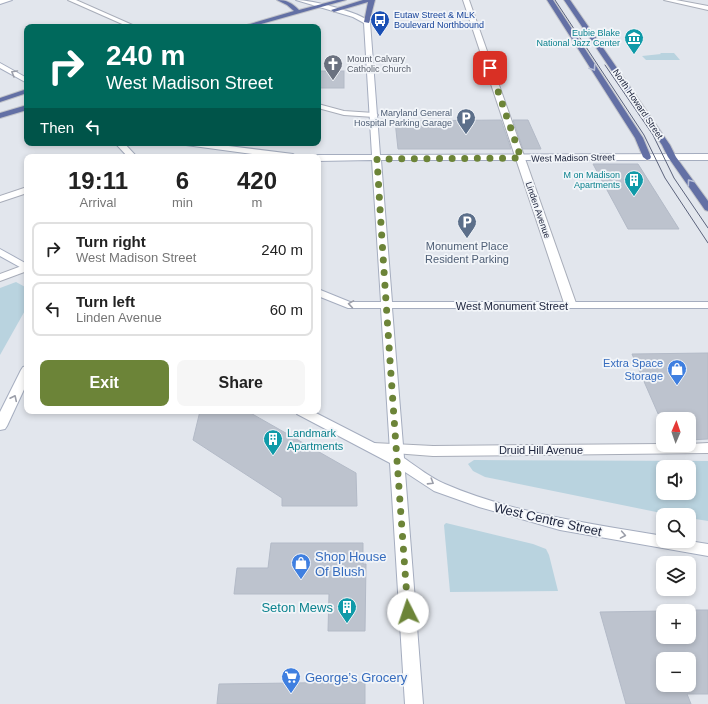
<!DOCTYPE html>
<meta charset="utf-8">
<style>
:root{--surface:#fff;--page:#f6f6f6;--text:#222;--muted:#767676;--line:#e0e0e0;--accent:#6c8438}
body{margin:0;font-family:Arial,sans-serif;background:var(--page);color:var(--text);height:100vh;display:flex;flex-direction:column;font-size:15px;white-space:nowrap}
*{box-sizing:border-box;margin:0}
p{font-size:13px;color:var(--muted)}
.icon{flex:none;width:22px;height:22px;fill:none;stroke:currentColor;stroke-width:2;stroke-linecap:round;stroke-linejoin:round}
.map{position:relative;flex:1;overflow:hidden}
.details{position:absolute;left:24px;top:154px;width:297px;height:260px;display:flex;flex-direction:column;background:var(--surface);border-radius:8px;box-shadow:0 2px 6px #0003}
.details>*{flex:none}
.guide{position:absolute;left:24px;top:24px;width:297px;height:122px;border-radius:8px;box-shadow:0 2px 6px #0003;background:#00695c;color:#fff;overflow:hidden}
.needle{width:26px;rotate:2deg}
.buttons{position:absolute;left:656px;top:412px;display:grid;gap:8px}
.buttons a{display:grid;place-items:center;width:40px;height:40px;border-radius:8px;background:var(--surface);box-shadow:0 2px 6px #0003;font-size:20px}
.pin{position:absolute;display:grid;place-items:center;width:34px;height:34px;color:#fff;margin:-17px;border-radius:8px;box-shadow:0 2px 6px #0006}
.me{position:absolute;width:44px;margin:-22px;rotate:356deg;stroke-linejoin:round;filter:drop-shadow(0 0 3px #0008)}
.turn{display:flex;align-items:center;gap:14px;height:84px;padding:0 16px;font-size:18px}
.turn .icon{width:52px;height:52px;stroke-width:2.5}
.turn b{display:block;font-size:28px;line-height:34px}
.then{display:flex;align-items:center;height:38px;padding:0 16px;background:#0003;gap:8px;font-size:15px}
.eta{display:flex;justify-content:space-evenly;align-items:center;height:68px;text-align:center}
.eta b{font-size:24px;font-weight:700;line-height:28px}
.button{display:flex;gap:8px;margin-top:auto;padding:8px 16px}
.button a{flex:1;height:46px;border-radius:8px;background:var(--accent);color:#fff;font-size:16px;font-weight:700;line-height:46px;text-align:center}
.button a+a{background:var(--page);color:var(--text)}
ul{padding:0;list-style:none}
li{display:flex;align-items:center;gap:12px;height:54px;margin:0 8px 6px;padding:0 8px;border:2px solid var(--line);border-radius:8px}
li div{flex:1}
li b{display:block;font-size:15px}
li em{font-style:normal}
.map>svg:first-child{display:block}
.green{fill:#b9d3df;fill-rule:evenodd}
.building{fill:#bdc3ce;stroke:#b3bac7;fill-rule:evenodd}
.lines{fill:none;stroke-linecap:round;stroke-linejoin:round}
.street-casing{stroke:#a8adb9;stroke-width:2}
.secondary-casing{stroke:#a5adbf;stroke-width:2}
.primary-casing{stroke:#c1c3c9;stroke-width:2}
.street{fill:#fff;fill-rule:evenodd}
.secondary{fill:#fff;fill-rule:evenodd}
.primary{fill:#6370a5;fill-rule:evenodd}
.tram{stroke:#5b627b;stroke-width:1}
.oneway{stroke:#b9c0d7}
.oneway2{stroke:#9b9ea9}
.route{stroke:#6c8438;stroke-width:7;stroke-dasharray:0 12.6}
.labels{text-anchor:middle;stroke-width:3.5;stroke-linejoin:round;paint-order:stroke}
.far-transit-label{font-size:9px;fill:#164399;stroke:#f2f5f9;text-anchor:start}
.far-culture-label{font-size:9px;fill:#0d838f;stroke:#f2f5f9;text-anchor:end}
.far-worship-label{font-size:9px;fill:#5b616d;stroke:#f2f5f9;text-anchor:start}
.far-street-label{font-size:9px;fill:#20273f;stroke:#f2f5f9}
.far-service-label{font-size:9px;fill:#4e5e75;stroke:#f2f5f9;text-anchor:end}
.service-label{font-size:11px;fill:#4e5e75;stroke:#f2f5f9}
.street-label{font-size:11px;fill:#20273f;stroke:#f2f5f9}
.shop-label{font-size:11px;fill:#366cbe;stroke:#f2f5f9;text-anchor:end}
.culture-label{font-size:11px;fill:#0d838f;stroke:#f2f5f9;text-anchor:start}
.near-street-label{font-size:13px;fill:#20273f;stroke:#f2f5f9}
.near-shop-label{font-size:13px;fill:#366cbe;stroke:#f2f5f9;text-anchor:start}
.near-culture-label{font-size:13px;fill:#0d838f;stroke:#f2f5f9;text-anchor:end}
</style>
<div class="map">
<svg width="708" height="704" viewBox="0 0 708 704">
<rect width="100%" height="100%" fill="#e2e6ed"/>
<!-- green -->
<g class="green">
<polygon points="660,53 674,53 680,60 646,60 642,56 661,54"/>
<polygon points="16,282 27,288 27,307 0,355 0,288"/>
<path d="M 474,460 L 708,461 L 708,521 L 689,518 L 689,515 L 671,515 L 485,477 L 473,471 L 468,464 ZM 663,467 L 689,467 L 689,493 L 663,493 Z"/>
<polygon points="446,523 533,544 546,549 549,555 558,591 450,592 444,525"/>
</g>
<!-- building -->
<g class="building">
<rect x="318" y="71" width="26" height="17"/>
<polygon points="501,120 511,149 398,149 395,121"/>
<polygon points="513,120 528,120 541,149 523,149"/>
<polygon points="593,164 638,164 679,229 628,229"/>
<polygon points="708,353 708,439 689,440 689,419 663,419 663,425 632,354"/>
<polygon points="200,411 247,411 356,473 357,506 282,506 282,498 193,440"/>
<polygon points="271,543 363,543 363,564 366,564 365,631 328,631 329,594 234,594 237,568 268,568"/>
<path d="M 683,610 L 708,610 L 708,694 L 687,694 L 691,704 L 626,704 L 600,612 L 663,611 L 663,637 L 689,637 L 689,611 ZM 663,659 L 689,659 L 689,685 L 663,685 Z"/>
<polygon points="365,682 365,704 217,704 219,684"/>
</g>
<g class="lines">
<defs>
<g id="street">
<polygon points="68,0 76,0 137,27 129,27"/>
<polygon points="463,0 469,0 577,306 575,308 567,308 565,306"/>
<polygon points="664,0 676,0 708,6 708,10"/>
<polygon points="318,104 344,111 374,113 378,115 374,117 344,115 318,108"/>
<polygon points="27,187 27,193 0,202 0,196"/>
<polygon points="27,264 27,271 0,281 0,274"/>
<polygon points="373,443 433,446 663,444 689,445 689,444 708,443 708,453 433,456 368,451 366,448 368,445"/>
</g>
<g id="secondary">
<polygon points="0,0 12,0 0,4"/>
<path d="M 296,0 C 312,0 359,12 370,22 L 380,155 L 708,154 L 708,160 L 381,160 L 392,302 L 708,302 L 708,308 L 392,308 L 404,458 C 417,467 431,478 445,484 C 512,513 592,524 663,536 L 663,541 L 689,541 L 708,544 L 708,556 L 560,530 L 479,507 L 434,491 L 405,472 L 423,704 L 405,704 L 390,463 L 297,414 L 295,411 L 312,411 L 390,451 L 381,308 L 348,308 L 318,296 L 318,289 L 350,302 L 381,302 L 372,160 L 318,161 L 318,157 L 314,157 L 318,155 L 372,155 L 364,23 L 353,17 Z"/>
<polygon points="0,63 27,78 27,83 0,68"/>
<polygon points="115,143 124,143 137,157 128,157"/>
<polygon points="182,143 205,143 293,154 297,157 274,157 186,145"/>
<polygon points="0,249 27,264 27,271 0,256"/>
<polygon points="27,366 27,383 7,426 5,429 0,430 0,412 21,370 23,367"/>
</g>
<g id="primary">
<path d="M 277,0 C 287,0 292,3 299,10 L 337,0 L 346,0 L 250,27 L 240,27 L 294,11 L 287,5 Z"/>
<polygon points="363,0 375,0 369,23 364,22 368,2 334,12 331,10"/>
<polygon points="547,0 553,0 643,138 651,157 650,159 647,160 643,157 635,138"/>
<polygon points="564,0 570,0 670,145 676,157 708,201 708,211 705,210 668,157 662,145"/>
<polygon points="27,89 27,93 0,102 0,98"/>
<polygon points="27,105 27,110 0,118 0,113"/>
</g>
</defs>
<!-- street casing -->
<use href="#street" class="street-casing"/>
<!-- secondary casing -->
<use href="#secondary" class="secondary-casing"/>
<!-- primary casing -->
<use href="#primary" class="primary-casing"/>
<!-- street -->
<use href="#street" class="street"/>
<!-- secondary -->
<use href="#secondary" class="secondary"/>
<!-- primary -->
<use href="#primary" class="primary"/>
<!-- tram -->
<g class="tram">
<polyline points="555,0 644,135 665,178 708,243"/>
<polyline points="605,65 653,135 674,178 708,228"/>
</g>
</g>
<!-- one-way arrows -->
<defs><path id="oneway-chevron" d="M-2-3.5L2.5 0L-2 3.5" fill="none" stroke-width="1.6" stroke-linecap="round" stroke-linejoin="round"/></defs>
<g class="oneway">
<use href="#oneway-chevron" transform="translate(593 68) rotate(57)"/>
<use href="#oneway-chevron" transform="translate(690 182) rotate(-126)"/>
</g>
<g class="oneway2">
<use href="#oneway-chevron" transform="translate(14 73) rotate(-150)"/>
<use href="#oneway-chevron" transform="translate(351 304) rotate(-171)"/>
<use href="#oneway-chevron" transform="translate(14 398) rotate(-64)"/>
<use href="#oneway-chevron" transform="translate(431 482) rotate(32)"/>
<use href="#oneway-chevron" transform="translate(623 535) rotate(10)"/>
</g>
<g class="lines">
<!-- route -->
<path class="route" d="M 408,612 C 397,461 386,310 377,159 L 521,158 L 490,68"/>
</g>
<!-- icons -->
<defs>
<symbol id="bus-pin" viewBox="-11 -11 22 30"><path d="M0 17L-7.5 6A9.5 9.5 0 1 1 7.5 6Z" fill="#1a4fb4" stroke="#f2f5f9"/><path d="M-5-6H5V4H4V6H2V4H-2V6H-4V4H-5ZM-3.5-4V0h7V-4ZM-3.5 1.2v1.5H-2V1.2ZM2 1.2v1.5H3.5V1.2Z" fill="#fff"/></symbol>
<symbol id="museum-pin" viewBox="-11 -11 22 30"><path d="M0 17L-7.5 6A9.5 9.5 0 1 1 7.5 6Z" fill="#0f9aa8" stroke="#f2f5f9"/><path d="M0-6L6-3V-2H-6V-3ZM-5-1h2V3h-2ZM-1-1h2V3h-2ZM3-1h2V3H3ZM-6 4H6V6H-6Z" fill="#fff"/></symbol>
<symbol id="church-pin" viewBox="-11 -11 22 30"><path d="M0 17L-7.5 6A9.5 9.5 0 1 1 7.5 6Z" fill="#6b7280" stroke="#f2f5f9"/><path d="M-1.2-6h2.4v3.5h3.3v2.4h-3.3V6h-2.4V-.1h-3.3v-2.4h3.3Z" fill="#fff"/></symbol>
<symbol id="parking-pin" viewBox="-11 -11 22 30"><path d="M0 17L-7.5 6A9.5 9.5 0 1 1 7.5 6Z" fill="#5c6f8a" stroke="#f2f5f9"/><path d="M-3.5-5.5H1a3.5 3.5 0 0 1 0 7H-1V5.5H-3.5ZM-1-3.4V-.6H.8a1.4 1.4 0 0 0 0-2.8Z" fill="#fff"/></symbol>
<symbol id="building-pin" viewBox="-11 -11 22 30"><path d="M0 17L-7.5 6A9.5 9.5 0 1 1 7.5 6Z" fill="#0f9aa8" stroke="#f2f5f9"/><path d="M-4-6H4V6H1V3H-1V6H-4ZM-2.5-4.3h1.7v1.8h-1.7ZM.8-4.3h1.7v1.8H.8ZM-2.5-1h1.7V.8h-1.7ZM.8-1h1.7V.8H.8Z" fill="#fff"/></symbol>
<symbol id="shop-pin" viewBox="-11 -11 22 30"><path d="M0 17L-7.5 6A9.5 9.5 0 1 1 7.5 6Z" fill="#3f7fe0" stroke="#f2f5f9"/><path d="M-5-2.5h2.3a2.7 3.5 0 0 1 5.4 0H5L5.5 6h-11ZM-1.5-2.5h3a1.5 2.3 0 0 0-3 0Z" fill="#fff"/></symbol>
<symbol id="supermarket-pin" viewBox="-11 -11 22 30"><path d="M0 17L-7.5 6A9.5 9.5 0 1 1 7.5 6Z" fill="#3f7fe0" stroke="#f2f5f9"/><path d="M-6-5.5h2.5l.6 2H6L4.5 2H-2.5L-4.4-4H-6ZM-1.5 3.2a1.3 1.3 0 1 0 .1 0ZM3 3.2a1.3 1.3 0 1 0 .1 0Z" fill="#fff"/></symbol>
</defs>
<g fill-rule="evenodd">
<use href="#bus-pin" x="369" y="9" width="22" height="30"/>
<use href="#museum-pin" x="623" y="27" width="22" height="30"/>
<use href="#church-pin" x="322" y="53" width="22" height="30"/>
<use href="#parking-pin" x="455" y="107" width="22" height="30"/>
<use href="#building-pin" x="623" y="169" width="22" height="30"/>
<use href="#parking-pin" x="456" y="211" width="22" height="30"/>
<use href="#shop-pin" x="666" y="358" width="22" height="30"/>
<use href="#building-pin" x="262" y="428" width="22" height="30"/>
<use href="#shop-pin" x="290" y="552" width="22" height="30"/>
<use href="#building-pin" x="336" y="596" width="22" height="30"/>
<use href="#supermarket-pin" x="280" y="666" width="22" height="30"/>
</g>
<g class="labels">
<!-- far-transit labels -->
<g class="far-transit-label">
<text x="394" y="18">Eutaw Street &amp; MLK<tspan x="394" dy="10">Boulevard Northbound</tspan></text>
</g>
<!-- far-culture labels -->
<g class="far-culture-label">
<text x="620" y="36">Eubie Blake<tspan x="620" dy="10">National Jazz Center</tspan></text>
<text x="620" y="178">M on Madison<tspan x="620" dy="10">Apartments</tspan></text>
</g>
<!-- far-worship labels -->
<g class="far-worship-label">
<text x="347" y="62">Mount Calvary<tspan x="347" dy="10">Catholic Church</tspan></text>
</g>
<!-- far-street labels -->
<g class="far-street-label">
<text transform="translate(638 104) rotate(56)" y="3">North Howard Street</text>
<text transform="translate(573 158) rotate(-1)" y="3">West Madison Street</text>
<text transform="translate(538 210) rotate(71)" y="3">Linden Avenue</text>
</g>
<!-- far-service labels -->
<g class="far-service-label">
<text x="452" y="116">Maryland General<tspan x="452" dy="10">Hospital Parking Garage</tspan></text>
</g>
<!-- service labels -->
<g class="service-label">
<text x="467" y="250">Monument Place<tspan x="467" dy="13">Resident Parking</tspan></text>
</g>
<!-- street labels -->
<g class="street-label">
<text x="512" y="310">West Monument Street</text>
<text x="541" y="454">Druid Hill Avenue</text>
</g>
<!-- shop labels -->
<g class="shop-label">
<text x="663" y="367">Extra Space<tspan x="663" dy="13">Storage</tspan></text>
</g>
<!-- culture labels -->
<g class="culture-label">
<text x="287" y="437">Landmark<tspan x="287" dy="13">Apartments</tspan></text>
</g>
<!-- near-street labels -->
<g class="near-street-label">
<text transform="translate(548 519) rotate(13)" y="5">West Centre Street</text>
</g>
<!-- near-shop labels -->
<g class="near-shop-label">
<text x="315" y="561">Shop House<tspan x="315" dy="15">Of Blush</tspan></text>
<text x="305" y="682">George’s Grocery</text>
</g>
<!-- near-culture labels -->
<g class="near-culture-label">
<text x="333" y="612">Seton Mews</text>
</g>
</g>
</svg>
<div class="buttons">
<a><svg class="needle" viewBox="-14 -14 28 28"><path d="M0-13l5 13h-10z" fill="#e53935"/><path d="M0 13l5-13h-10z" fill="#767676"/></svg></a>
<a><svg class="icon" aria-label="sound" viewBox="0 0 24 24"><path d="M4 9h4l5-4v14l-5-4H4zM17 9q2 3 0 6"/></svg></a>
<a><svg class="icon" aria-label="search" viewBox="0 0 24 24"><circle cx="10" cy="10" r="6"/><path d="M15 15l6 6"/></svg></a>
<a><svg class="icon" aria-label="layers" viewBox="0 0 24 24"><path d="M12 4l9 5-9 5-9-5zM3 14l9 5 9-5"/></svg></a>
<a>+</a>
<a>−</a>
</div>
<div class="pin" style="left:490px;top:68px;background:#d93025"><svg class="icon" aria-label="arrive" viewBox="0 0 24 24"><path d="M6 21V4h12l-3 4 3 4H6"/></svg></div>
<svg class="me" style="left:408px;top:612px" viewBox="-20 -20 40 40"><circle r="19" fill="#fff"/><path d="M0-13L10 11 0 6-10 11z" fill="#6c8438"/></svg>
<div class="guide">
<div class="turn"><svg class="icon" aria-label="right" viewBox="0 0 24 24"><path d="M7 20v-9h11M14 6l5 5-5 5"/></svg><div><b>240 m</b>West Madison Street</div></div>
<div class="then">Then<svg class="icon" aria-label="left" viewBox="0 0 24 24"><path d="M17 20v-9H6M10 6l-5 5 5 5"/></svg></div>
</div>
<section class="details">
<div class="eta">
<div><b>19:11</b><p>Arrival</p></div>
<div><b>6</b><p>min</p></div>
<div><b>420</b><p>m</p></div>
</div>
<ul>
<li><svg class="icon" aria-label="right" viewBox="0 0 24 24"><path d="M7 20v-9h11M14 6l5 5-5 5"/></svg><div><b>Turn right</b><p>West Madison Street</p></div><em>240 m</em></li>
<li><svg class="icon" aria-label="left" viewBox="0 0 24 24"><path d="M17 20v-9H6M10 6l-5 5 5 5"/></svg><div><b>Turn left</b><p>Linden Avenue</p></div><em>60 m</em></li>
</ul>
<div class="button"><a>Exit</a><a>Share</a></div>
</section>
</div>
